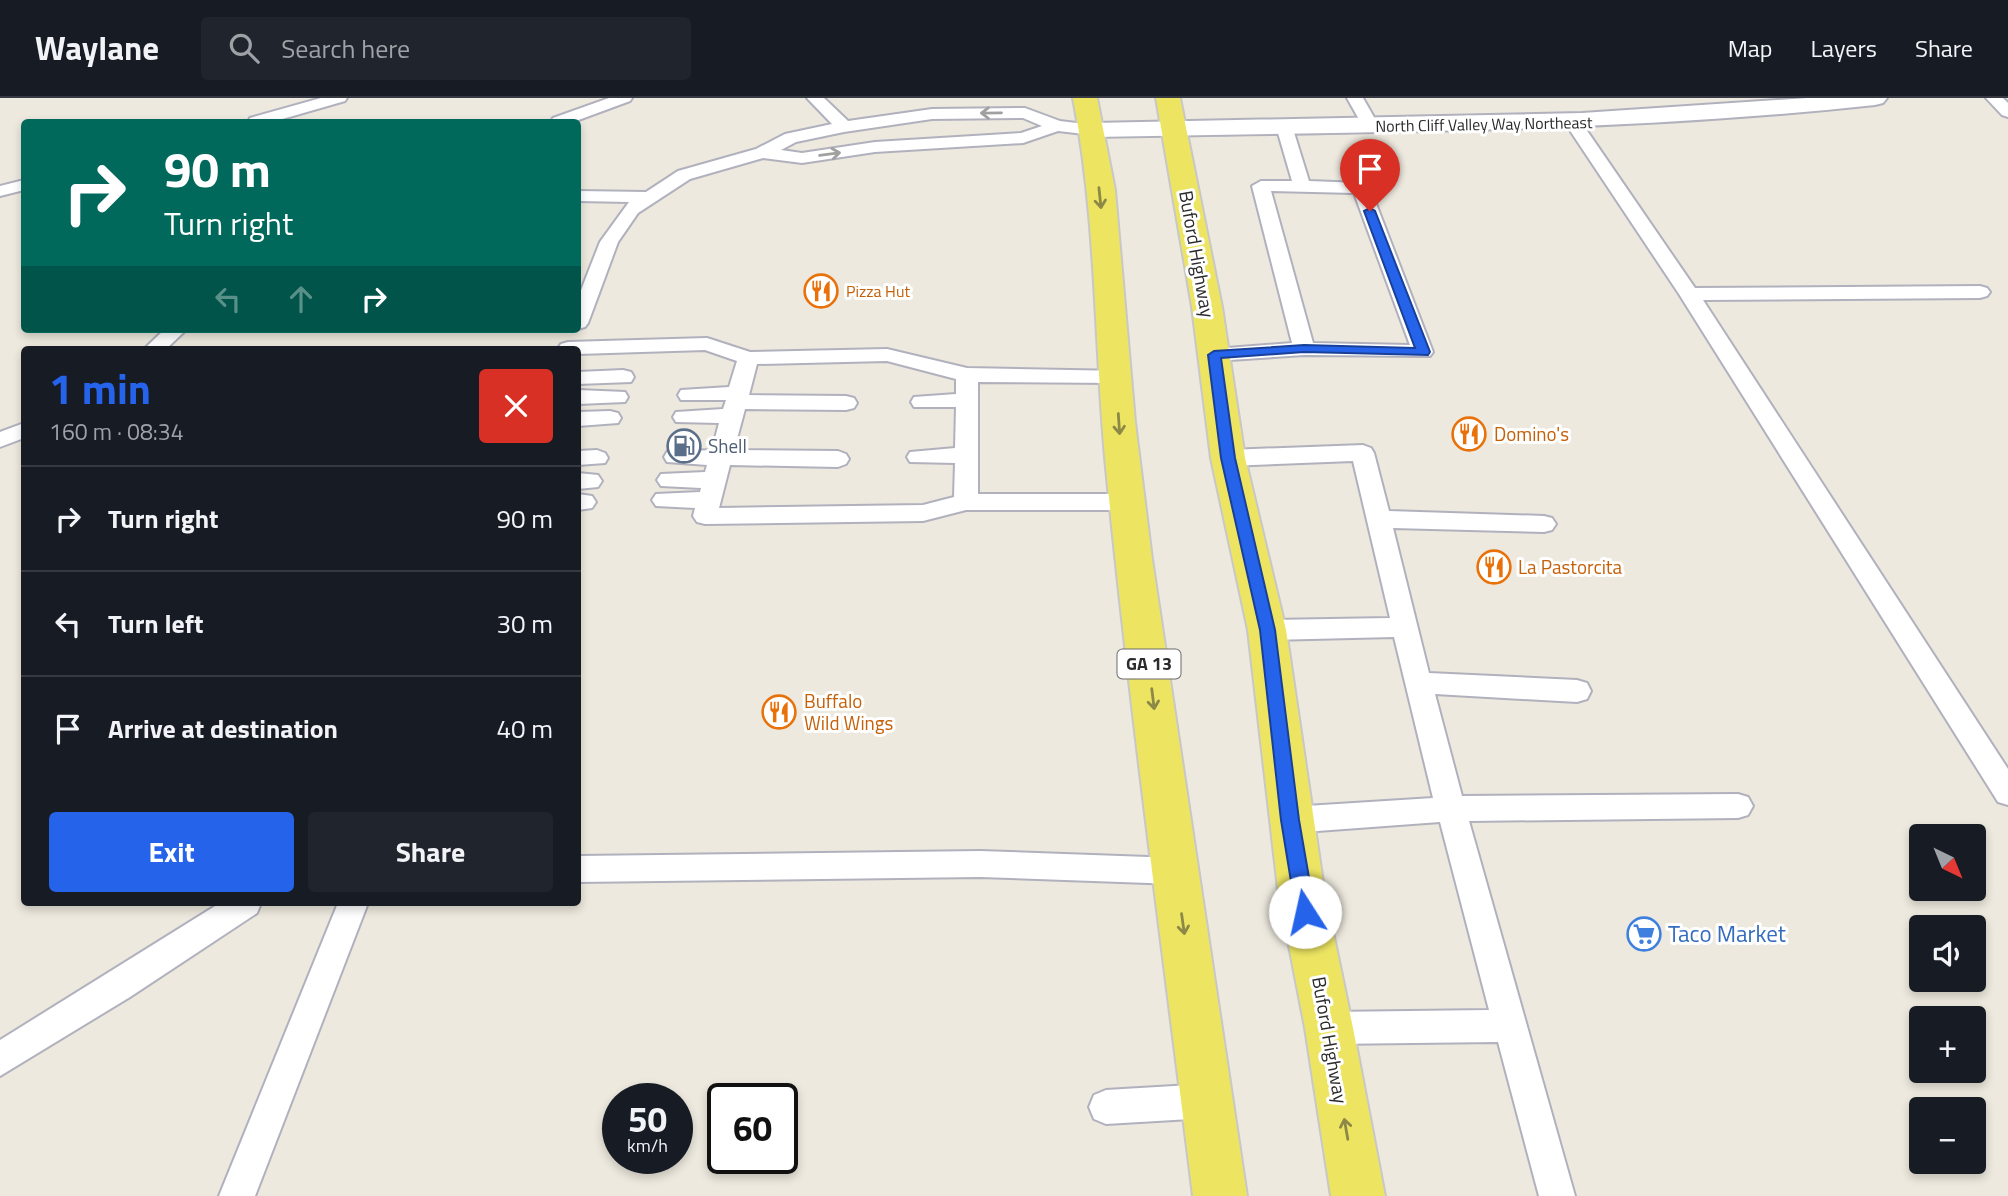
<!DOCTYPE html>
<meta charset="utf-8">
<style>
:root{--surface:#171b24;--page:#20242c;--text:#f1f3f6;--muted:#9ea1a6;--line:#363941;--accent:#2563eb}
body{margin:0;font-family:"Titillium Web",sans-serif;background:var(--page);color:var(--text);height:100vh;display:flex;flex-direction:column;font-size:26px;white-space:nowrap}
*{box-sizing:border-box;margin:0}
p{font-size:23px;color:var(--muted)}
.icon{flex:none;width:38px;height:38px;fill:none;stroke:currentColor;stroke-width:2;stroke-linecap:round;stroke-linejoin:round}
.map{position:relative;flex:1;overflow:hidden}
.sheet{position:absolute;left:21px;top:248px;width:560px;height:560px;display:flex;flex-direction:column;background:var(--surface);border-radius:7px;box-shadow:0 4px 10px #0003}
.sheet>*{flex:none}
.top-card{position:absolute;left:21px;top:21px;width:560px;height:214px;border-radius:7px;box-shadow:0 4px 10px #0003;background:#00695c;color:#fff;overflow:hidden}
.needle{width:46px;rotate:137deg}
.fabs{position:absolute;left:1909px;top:726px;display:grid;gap:14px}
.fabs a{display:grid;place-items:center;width:77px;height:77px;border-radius:7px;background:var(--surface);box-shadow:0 4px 10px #0003;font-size:35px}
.speed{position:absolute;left:602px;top:985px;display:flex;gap:14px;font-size:35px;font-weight:700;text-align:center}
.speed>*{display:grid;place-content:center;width:91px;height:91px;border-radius:50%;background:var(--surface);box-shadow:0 4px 10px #0003;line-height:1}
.speed small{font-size:18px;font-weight:400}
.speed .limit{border:4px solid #111;border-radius:10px;background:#fff;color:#111}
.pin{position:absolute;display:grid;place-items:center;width:60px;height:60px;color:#fff;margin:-72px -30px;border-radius:50% 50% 50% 0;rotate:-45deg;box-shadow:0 0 7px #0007}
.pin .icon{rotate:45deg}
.me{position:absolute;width:77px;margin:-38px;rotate:350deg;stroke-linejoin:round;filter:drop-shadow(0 0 5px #0008)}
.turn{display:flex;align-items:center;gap:24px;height:147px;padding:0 28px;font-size:32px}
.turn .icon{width:91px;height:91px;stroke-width:2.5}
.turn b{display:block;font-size:49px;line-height:60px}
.lanes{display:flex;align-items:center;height:66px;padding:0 28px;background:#0003;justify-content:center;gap:35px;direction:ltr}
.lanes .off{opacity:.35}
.round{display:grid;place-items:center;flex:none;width:74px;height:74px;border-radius:7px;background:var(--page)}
.headline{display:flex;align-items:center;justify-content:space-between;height:119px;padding:0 28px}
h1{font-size:42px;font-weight:700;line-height:52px;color:var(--accent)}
.cta{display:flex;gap:14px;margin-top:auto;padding:14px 28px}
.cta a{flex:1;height:80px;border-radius:7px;background:var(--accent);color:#fff;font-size:28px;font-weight:700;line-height:80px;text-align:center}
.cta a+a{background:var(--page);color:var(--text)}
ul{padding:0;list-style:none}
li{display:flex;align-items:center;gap:21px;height:105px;padding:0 28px;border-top:2px solid var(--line)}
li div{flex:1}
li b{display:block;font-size:26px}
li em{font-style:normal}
header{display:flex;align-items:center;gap:42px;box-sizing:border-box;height:98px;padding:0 35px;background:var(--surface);border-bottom:2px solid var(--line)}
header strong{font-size:33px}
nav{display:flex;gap:38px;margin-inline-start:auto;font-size:24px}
.search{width:490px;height:63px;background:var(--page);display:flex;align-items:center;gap:18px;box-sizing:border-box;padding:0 24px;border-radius:7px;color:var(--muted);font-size:26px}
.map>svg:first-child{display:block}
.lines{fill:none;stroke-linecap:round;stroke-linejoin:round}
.service-casing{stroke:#b1b1be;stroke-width:4}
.minor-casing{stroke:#b1b1be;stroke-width:4}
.primary-casing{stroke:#c8c8c8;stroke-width:4}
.service{fill:#fff;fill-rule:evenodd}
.minor{fill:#fff;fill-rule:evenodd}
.primary{fill:#ede562;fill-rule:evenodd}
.oneway{stroke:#a0a0a0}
.oneway2{stroke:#8c8846}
.route{fill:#2563eb;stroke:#184099;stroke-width:2}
.labels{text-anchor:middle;stroke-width:6;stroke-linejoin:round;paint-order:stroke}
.far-street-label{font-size:16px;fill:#2b2b2b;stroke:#fff}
.far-food-label{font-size:16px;fill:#c56008;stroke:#fff;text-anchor:start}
.shield{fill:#fff;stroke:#6b6b6b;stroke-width:2}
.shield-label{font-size:18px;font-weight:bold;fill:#2b2b2b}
.street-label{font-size:19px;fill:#2b2b2b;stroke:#fff}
.food-label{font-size:19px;fill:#c56008;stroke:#fff;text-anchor:start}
.service-label{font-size:19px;fill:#4e5e75;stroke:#fff;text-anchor:start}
.near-shop-label{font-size:23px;fill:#366cbe;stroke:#fff;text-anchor:start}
</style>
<header>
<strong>Waylane</strong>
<div class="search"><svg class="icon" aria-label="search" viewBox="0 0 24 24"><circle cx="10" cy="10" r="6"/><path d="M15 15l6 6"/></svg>Search here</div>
<nav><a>Map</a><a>Layers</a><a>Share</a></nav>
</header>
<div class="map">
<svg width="2008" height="1098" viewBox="0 0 2008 1098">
<rect width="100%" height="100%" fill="#ede9de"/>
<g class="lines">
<defs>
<g id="service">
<polygon points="321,0 347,0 345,3 272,24 248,24 250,20"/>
<polygon points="609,0 632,0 630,3 573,24 551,24 553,20"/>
<path d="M 807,0 L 824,0 L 848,23 L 932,11 L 1025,10 L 1060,23 L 1093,27 L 1101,32 L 1093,37 L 1058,33 L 1023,45 L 875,54 L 802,65 L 763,60 L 690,81 L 638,115 L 618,144 L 588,225 L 585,229 L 578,231 L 578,200 L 600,144 L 629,104 L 578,103 L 578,93 L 646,94 L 678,73 L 756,51 L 785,36 L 832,26 ZM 1023,20 L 1042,28 L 1021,35 L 875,44 L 802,55 L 781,52 L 796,44 L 844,34 L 932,21 Z"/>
<polygon points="1347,0 1363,0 1379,28 1377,32 1365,32"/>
<polygon points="1986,0 2003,0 2008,5 2008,19 2002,17"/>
<polygon points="1573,20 1579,21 1695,190 1980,188 1987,190 1990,194 1987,198 1980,200 1703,202 2008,671 2008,707 1998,704 1679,196 1565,25"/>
<path d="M 1284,23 L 1292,28 L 1309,83 L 1361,85 L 1370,90 L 1433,254 L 1430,258 L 1304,257 L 1214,263 L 1207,261 L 1204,257 L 1207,253 L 1214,251 L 1292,245 L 1252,88 L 1261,83 L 1292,83 L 1276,28 ZM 1271,93 L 1354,95 L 1410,247 L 1313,245 Z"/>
<polygon points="24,82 24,92 0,98 0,88"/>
<polygon points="165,231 187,231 165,252 143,252"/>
<path d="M 707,240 L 750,254 L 887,251 L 967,270 L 1124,273 L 1127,278 L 1124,283 L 1116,285 L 978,284 L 978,396 L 1127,396 L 1135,398 L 1139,404 L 1135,410 L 1127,412 L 966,412 L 923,423 L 705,426 L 697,424 L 693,418 L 695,410 L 656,408 L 652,402 L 656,396 L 700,394 L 701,390 L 661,388 L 657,382 L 661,376 L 705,374 L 707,367 L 667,364 L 664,359 L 667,354 L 712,352 L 719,325 L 676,324 L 673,319 L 676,314 L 723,311 L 726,302 L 681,302 L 678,297 L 681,292 L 729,289 L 737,263 L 705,252 L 578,256 L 578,252 L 558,250 L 561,246 L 568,244 ZM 887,263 L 956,281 L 956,296 L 914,299 L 911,304 L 914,309 L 956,309 L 955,350 L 910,354 L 907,359 L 910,364 L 955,365 L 954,399 L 923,407 L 719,410 L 730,367 L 838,369 L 846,366 L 849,361 L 846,356 L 838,353 L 734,352 L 745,311 L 846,312 L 854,310 L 857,305 L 854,300 L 846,298 L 749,297 L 757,266 Z"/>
<polygon points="623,272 631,274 634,279 631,284 578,286 578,274"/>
<polygon points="578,292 625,294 628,299 625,304 578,306"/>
<polygon points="610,313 618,315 621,320 618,325 578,328 578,314"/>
<polygon points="24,325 24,340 0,349 0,334"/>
<polygon points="1363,347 1371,350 1374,355 1389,413 1544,418 1552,420 1556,426 1552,432 1544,434 1393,430 1429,575 1577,582 1587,585 1591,593 1587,601 1577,604 1435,596 1462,698 1738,696 1748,699 1753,708 1748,717 1738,720 1469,723 1575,1098 1539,1098 1498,944 1329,946 1317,941 1312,930 1317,919 1329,914 1489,912 1440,724 1290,735 1280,731 1275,722 1280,713 1290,709 1433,700 1394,539 1267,542 1258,539 1254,532 1258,525 1267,522 1390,520 1353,363 1228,368 1220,365 1217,360 1220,355 1228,352"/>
<polygon points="597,352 605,355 608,360 605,365 578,367 578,353"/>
<polygon points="578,375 598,377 602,383 598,389 578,391"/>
<polygon points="578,396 592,398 596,404 592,410 578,412"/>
<polygon points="980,753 1176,760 1187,763 1191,773 1187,783 1176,786 980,779 578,784 578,758"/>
<polygon points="220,805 261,805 257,815 130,899 0,978 0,942"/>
<polygon points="338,805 368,805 255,1098 219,1098"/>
<polygon points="1208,986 1220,991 1225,1003 1220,1015 1208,1020 1106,1026 1094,1021 1089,1009 1094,997 1106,992"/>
</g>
<path id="minor" d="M 1807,0 L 1887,0 L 1883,5 L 1875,7 C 1615,35 1354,34 1093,39 L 1084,37 L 1081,32 L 1084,27 L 1093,25 L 1582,15 Z"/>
<g id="primary">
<path d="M 1073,0 L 1097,0 L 1115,92 L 1135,324 L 1152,461 L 1247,1098 L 1193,1098 C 1163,856 1130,613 1106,370 C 1094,246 1097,123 1073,0 Z"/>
<polygon points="1156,0 1180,0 1222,209 1245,360 1286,532 1324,791 1353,930 1385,1098 1331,1098 1305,930 1278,791 1248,532 1211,360 1192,209"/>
</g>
</defs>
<!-- service casing -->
<use href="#service" class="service-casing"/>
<!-- minor casing -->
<use href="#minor" class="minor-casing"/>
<!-- primary casing -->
<use href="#primary" class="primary-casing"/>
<!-- service -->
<use href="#service" class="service"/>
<!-- minor -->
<use href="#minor" class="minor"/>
<!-- primary -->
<use href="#primary" class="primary"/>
</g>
<!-- one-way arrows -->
<defs><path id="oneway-shaft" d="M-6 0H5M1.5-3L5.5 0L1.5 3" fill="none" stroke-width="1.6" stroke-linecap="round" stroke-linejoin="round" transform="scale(1.75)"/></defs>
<g class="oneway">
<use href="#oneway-shaft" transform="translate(991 15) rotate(179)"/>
<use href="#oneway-shaft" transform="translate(830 56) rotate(-8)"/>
</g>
<g class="oneway2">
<use href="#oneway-shaft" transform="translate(1100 100) rotate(84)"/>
<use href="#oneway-shaft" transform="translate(1119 326) rotate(86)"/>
<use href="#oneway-shaft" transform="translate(1153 601) rotate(83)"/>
<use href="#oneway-shaft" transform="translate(1183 826) rotate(82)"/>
<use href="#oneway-shaft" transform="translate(1346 1031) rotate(-100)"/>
</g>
<!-- route -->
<polygon class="route" points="1370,110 1375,113 1430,254 1428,257 1304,254 1221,260 1235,360 1275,532 1299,722 1315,814 1312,820 1305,823 1299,820 1296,814 1281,722 1260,532 1221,360 1208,257 1214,253 1304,247 1415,250 1364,113"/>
<!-- icons -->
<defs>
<symbol id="restaurant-ring" viewBox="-11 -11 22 22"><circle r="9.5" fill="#fff" stroke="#e8710a" stroke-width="1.5"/><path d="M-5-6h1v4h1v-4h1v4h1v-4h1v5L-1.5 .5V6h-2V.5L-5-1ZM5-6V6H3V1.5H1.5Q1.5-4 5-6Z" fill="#e8710a"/></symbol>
<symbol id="fuel-ring" viewBox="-11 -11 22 22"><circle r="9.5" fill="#fff" stroke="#5c6f8a" stroke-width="1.5"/><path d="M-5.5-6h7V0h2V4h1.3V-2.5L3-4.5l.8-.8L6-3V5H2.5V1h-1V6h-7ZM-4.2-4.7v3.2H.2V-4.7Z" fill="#5c6f8a"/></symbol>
<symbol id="supermarket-ring" viewBox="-11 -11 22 22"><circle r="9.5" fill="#fff" stroke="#3f7fe0" stroke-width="1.5"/><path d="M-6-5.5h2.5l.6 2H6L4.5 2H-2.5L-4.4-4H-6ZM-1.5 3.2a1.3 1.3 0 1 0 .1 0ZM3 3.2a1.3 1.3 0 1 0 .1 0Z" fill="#3f7fe0"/></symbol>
</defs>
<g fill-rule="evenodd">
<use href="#restaurant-ring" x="802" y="174" width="38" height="38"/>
<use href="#restaurant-ring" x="1450" y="317" width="38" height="38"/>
<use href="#fuel-ring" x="665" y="329" width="38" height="38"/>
<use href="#restaurant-ring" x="1475" y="450" width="38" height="38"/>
<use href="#restaurant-ring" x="760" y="595" width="38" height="38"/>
<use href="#supermarket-ring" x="1625" y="817" width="38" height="38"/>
</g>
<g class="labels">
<!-- far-street labels -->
<g class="far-street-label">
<text transform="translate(1484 26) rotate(-1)" y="6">North Cliff Valley Way Northeast</text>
</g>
<!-- far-food labels -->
<g class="far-food-label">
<text x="846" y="199">Pizza Hut</text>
</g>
<!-- shield labels -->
<rect class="shield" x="1117.5" y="551.5" width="63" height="29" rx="5"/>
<g class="shield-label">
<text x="1149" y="572">GA 13</text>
</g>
<!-- street labels -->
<g class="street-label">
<text transform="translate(1197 156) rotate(80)" y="7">Buford Highway</text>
<text transform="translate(1330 942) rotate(80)" y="7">Buford Highway</text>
</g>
<!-- food labels -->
<g class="food-label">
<text x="1494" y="343">Domino's</text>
<text x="1518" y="476">La Pastorcita</text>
<text x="804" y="610">Buffalo<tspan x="804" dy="22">Wild Wings</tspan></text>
</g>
<!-- service labels -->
<g class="service-label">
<text x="708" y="355">Shell</text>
</g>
<!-- near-shop labels -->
<g class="near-shop-label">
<text x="1668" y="844">Taco Market</text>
</g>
</g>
</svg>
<div class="fabs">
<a><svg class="needle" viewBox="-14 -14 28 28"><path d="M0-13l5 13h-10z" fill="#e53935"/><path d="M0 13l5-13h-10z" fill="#9ea1a6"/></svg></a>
<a><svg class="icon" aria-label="sound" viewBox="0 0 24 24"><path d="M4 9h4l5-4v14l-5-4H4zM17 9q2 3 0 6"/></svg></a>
<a>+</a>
<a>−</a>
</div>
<div class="speed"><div>50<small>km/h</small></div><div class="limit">60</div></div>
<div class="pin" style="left:1370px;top:113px;background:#d93025"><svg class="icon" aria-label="arrive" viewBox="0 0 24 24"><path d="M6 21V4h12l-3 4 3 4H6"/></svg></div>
<svg class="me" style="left:1305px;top:814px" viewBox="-20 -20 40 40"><circle r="19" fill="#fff"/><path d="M0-13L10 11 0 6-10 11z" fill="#2563eb"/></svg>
<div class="top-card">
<div class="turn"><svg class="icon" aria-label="right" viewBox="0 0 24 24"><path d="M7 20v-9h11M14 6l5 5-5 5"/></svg><div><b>90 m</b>Turn right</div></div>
<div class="lanes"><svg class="icon off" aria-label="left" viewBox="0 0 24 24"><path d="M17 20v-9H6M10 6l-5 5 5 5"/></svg><svg class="icon off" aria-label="ahead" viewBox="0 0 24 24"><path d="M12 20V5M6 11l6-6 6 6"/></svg><svg class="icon" aria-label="right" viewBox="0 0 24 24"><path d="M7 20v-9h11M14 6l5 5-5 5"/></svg></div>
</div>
<section class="sheet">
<div class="headline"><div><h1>1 min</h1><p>160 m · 08:34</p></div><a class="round" style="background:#d93025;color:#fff"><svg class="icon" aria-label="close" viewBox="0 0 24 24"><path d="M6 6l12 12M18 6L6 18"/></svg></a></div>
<ul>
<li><svg class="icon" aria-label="right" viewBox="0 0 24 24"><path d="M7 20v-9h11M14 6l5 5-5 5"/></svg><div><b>Turn right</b></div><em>90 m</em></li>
<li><svg class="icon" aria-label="left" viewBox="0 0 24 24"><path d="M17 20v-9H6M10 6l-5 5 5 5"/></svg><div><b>Turn left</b></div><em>30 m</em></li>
<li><svg class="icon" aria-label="arrive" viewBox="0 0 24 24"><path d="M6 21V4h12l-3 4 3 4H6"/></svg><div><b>Arrive at destination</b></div><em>40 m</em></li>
</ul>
<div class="cta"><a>Exit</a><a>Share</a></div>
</section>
</div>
